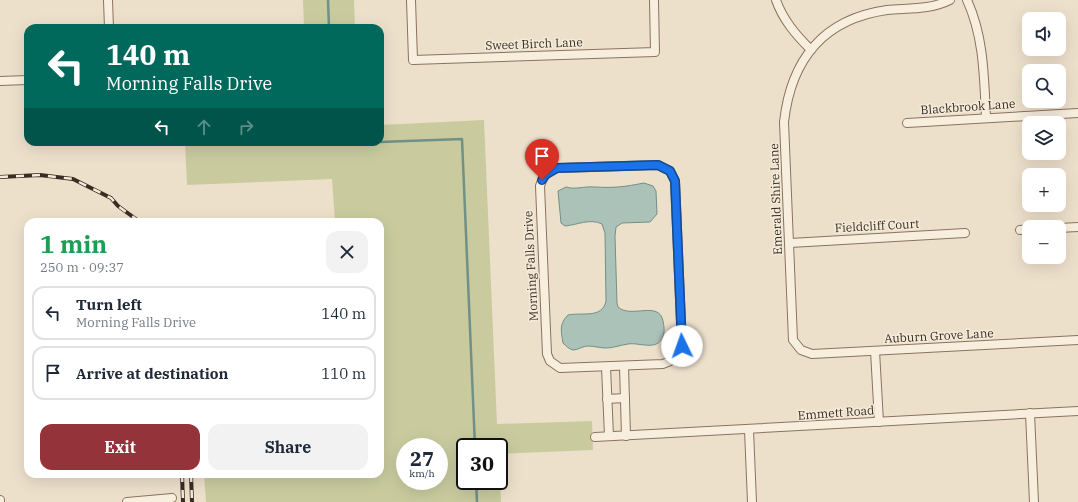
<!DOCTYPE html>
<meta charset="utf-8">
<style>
:root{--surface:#fff;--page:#f2f2f3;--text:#1f2937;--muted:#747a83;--line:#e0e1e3;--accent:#95333a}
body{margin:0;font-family:"IBM Plex Serif",serif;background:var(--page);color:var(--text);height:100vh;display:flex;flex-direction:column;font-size:15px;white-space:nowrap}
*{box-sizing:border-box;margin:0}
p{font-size:13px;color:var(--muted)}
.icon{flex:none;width:22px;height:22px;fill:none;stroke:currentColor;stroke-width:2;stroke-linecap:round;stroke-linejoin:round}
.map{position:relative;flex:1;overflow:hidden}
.sheet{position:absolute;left:24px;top:218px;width:360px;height:260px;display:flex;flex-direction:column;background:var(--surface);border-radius:12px;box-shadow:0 4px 16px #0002}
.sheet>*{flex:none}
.top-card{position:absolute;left:24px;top:24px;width:360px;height:122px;border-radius:12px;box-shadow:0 4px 16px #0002;background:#00695c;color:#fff;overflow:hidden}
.controls{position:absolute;left:1022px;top:12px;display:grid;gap:8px}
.controls a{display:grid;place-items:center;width:44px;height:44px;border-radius:8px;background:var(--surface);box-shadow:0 4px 16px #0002;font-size:20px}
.speed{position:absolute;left:396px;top:438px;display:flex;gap:8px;font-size:20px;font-weight:700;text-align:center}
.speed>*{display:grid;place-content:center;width:52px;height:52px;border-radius:50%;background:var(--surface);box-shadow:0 4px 16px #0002;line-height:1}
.speed small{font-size:10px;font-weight:400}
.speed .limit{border:2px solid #111;border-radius:6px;background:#fff;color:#111}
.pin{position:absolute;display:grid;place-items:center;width:34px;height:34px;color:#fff;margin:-41px -17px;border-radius:50% 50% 50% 0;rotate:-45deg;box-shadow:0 0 4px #0007}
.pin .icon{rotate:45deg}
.me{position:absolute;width:44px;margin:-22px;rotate:357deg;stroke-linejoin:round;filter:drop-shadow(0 0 3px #0008)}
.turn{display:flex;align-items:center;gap:14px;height:84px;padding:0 16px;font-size:18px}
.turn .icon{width:52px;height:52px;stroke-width:2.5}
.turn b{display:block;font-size:28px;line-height:34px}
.lanes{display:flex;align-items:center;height:38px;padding:0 16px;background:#0003;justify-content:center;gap:20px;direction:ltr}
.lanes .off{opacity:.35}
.round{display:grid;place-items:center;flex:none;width:42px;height:42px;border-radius:12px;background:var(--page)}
.summary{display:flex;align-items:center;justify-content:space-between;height:68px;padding:0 16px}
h1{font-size:24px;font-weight:700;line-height:30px;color:#1e9e55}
.button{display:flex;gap:8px;margin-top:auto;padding:8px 16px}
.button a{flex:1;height:46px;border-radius:12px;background:var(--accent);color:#fff;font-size:16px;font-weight:700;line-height:46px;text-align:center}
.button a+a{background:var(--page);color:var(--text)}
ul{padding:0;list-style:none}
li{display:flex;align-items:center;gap:12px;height:54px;margin:0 8px 6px;padding:0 8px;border:2px solid var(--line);border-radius:12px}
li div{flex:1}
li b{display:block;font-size:15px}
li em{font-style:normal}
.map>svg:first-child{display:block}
.green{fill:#c9cb9f;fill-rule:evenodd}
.water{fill:#abc2b9;stroke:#719086}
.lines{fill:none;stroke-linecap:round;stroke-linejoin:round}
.stream{stroke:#719086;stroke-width:2.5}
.minor-casing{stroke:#89735f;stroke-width:10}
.minor{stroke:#f8eede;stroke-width:8}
.rail-casing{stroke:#3a2c22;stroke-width:4}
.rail{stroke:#f4ebda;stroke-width:2.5;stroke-dasharray:8;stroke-linecap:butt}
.route-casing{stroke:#114b97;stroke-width:10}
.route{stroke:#1a73e8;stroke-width:7}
.labels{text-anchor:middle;stroke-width:3;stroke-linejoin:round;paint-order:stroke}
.street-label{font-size:12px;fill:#3a2c22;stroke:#f4ebda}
</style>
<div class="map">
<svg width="1078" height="502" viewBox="0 0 1078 502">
<rect width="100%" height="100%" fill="#ede0cb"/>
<!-- green -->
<g class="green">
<polygon points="303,0 354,0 355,28 304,28"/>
<path d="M 484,120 L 497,424 L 592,421 L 593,450 L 499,454 L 501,502 L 206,502 L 204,474 L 380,474 L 380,222 L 335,222 L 332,179 L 187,185 L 185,142 L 380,142 L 380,125 ZM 405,447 L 439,447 L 439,481 L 405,481 ZM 465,447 L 499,447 L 499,481 L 465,481 Z"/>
</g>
<!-- water -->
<path class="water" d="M 644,183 L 653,186 L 656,191 L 657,214 L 650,222 L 622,223 L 616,227 L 615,236 L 617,303 L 618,307 C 631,319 659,300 663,321 C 664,326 665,331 663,336 C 658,352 639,342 628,344 C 620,345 614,348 606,348 C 600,348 594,346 588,346 C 583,346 578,350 573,350 C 569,349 566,346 563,343 C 561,331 559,324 568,315 C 583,312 602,319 606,301 L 605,233 L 602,224 C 590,218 577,225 565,226 L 561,223 L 558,191 L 566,187 C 576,190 584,186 594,187 C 616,188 623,187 644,183 Z"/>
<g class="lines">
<!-- stream -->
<g class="stream">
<polyline points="328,0 329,28"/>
<polyline points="340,142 369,142"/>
<polyline points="380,142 462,139 475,447"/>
<polyline points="476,481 477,502"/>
</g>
<defs>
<g id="minor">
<polyline points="108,0 109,28"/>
<polyline points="411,0 413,60 655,52 654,0"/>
<path d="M 776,0 C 783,20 796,35 811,50"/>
<path d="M 950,0 C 930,10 908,8 887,10 C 823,19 791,60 784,122 L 793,340 L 801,350 L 812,354 L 1078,340"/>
<path d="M 967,0 C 984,37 984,77 986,117"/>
<polyline points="0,81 28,80"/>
<polyline points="907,123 1078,113"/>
<path d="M 658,165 L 670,171 L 675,181 L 682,347 C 678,356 673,361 663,364 L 560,368 L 550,361 L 547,354 L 540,186 C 543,176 547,172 557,168 Z"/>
<polyline points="1059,228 1078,227"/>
<polyline points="1020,230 1029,229"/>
<polyline points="790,243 965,233"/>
<polyline points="875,351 879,422"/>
<polyline points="624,366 626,436"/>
<polyline points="606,367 609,436"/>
<polyline points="607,399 625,398"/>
<polyline points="1030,413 1034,502"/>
<polyline points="749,430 752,502"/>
<polyline points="595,437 1078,411"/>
<polyline points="0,500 0,502"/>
<polyline points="127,502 172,498"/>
</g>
</defs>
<!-- minor casing -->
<use href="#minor" class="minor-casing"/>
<!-- minor -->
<use href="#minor" class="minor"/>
<defs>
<g id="rail">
<polyline points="0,177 40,175 73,179 111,198 118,206 140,222"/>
<polyline points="182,474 183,502"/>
<polyline points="191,474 192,502"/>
</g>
</defs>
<!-- rail casing -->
<use href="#rail" class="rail-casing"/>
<!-- rail -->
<use href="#rail" class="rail"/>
</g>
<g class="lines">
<defs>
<polyline id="route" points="542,180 545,175 557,168 658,165 670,171 675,181 682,346"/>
</defs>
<!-- route casing -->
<use href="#route" class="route-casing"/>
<!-- route -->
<use href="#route" class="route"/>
</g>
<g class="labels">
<!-- street labels -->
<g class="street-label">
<text transform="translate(534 44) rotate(-2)" y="4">Sweet Birch Lane</text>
<text transform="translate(968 107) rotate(-4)" y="4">Blackbrook Lane</text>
<text transform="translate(776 199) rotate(-92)" y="4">Emerald Shire Lane</text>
<text transform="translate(877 226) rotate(-3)" y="4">Fieldcliff Court</text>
<text transform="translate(531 266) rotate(-93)" y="4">Morning Falls Drive</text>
<text transform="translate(939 336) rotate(-3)" y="4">Auburn Grove Lane</text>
<text transform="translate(836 413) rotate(-4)" y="4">Emmett Road</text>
</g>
</g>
</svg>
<div class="controls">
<a><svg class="icon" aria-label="sound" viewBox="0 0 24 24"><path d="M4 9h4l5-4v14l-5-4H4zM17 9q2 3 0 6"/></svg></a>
<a><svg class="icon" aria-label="search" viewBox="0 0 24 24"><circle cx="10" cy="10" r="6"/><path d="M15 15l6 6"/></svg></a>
<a><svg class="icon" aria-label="layers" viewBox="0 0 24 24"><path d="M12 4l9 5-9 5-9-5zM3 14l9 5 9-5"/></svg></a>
<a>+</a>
<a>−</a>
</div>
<div class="speed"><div>27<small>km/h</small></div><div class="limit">30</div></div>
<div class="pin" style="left:542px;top:180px;background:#d93025"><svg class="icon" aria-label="arrive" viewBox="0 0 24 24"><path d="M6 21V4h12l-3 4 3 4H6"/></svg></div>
<svg class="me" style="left:682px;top:346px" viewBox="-20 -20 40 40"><circle r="19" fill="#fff"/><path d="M0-13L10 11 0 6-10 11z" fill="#1a73e8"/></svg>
<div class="top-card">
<div class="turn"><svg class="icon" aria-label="left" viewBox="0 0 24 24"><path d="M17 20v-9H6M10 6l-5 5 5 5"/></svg><div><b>140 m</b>Morning Falls Drive</div></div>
<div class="lanes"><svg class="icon" aria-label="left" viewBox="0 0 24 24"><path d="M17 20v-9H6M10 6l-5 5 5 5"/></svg><svg class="icon off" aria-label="ahead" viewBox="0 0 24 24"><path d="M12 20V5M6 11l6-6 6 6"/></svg><svg class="icon off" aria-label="right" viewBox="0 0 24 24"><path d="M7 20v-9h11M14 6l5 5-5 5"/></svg></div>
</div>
<section class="sheet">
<div class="summary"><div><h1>1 min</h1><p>250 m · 09:37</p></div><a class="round"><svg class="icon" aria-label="close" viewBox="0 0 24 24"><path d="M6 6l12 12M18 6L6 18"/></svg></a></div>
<ul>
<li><svg class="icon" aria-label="left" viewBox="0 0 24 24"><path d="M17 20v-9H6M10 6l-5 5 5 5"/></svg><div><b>Turn left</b><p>Morning Falls Drive</p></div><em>140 m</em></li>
<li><svg class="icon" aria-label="arrive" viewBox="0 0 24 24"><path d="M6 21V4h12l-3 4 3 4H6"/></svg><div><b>Arrive at destination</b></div><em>110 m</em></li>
</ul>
<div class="button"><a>Exit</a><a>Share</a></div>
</section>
</div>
